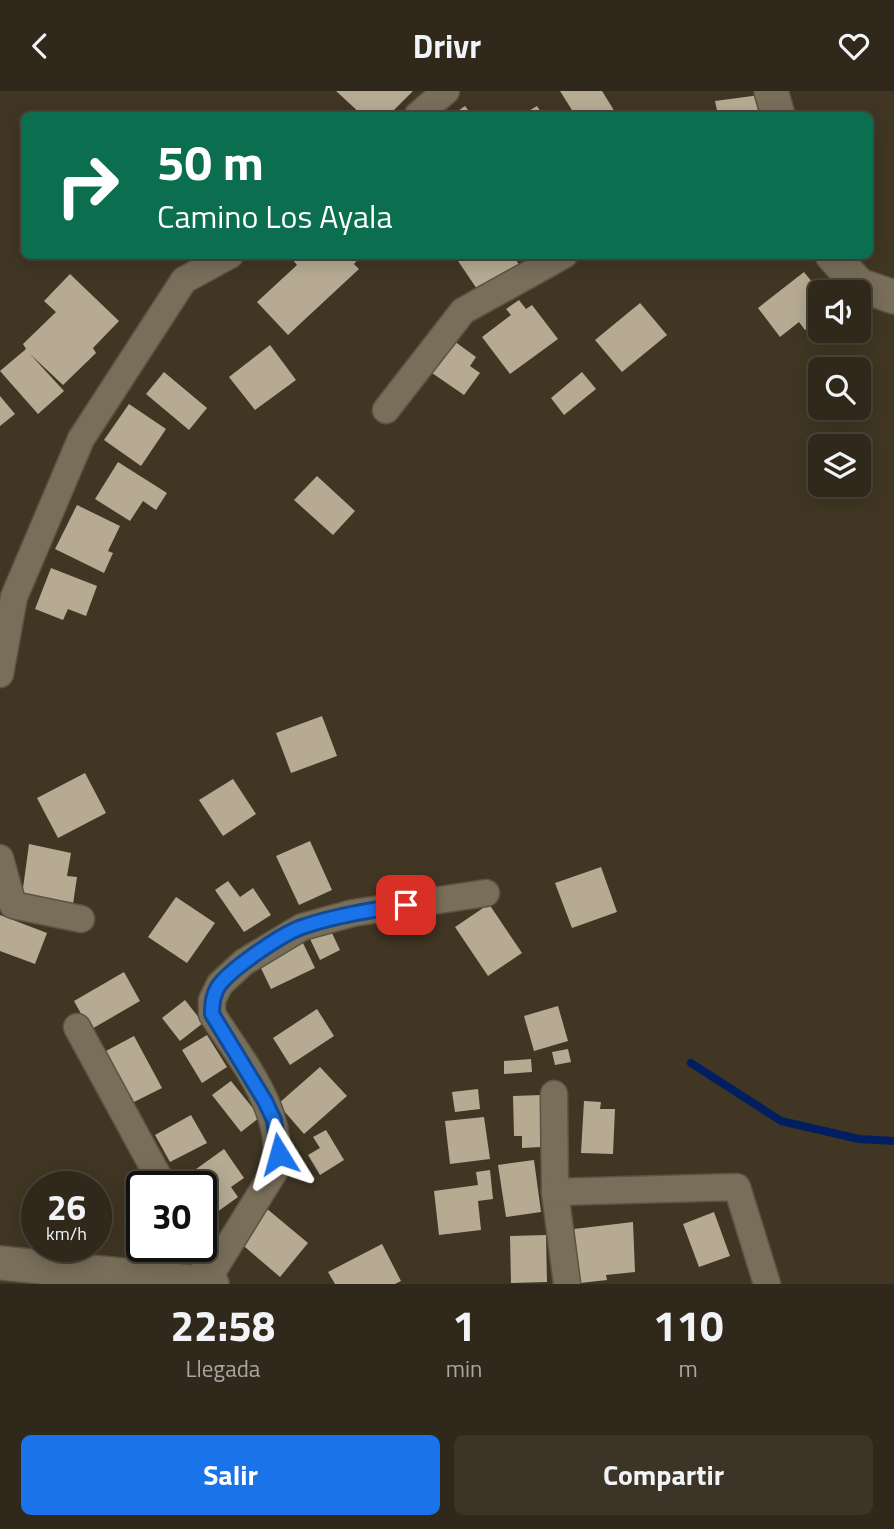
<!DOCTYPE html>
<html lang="es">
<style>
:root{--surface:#30281a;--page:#3c3427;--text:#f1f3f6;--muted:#a8a6a2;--line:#4b4439;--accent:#1a73e8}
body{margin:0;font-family:"Titillium Web",sans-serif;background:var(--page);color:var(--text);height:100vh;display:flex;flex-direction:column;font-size:26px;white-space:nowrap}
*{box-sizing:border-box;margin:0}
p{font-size:23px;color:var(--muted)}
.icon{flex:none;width:38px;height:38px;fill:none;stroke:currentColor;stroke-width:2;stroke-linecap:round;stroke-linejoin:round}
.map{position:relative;height:1193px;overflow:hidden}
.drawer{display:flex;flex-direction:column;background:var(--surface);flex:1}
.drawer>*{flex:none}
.banner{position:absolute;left:21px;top:21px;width:852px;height:147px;border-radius:10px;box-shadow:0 4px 18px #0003,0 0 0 2px var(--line);background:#0b6e4f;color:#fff;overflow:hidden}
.fabs{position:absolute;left:808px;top:189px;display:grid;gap:14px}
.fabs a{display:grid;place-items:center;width:63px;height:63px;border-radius:10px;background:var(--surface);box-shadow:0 4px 18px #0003,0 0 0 2px var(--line);font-size:35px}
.speed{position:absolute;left:21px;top:1080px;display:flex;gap:14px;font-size:35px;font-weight:700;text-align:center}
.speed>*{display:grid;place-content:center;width:91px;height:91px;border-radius:50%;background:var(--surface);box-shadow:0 4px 18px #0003,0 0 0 2px var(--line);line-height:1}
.speed small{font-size:18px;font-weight:400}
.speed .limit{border:4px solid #111;border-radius:10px;background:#fff;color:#111}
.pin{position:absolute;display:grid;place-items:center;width:60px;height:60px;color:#fff;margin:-30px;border-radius:14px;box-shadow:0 4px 10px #0006}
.me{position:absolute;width:77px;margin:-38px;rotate:352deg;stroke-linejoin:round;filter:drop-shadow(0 0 5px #0008)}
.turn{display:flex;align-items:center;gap:24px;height:147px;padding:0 21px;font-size:32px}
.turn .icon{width:91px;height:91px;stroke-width:2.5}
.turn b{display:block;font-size:49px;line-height:60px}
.eta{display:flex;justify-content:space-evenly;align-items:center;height:119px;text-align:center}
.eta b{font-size:42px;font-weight:700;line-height:49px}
.action{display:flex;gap:14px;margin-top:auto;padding:14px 21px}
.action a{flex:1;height:80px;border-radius:10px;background:var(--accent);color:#fff;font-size:28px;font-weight:700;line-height:80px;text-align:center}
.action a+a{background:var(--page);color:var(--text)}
header{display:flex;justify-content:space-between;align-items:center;height:91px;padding:0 21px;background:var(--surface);font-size:32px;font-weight:700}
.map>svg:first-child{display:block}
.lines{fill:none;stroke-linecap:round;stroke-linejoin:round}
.stream{stroke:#001e60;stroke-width:8}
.building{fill:#b6aa93}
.minor-casing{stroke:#5b5443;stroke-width:29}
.tertiary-casing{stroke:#5b5443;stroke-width:36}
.minor{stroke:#796e59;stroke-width:26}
.tertiary{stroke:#796e59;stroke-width:33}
.route-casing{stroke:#114b97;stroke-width:18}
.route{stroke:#1a73e8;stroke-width:12}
</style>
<header><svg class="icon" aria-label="back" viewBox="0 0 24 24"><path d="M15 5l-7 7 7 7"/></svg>Drivr<svg class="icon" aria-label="heart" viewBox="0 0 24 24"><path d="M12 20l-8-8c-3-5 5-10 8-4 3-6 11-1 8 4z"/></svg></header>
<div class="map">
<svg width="894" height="1193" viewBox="0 0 894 1193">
<rect width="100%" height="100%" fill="#403623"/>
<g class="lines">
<!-- stream -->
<polyline class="stream" points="691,972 781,1030 859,1048 894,1050"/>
</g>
<!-- building -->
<g class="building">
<polygon points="336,0 413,0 389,24 362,24"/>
<polygon points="560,0 602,0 615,21 609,24 575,24"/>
<polygon points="760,4 763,24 718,24 715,10"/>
<polygon points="465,15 472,24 452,24"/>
<polygon points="537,15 543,24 522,24"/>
<polygon points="295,164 362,164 354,173 359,178 288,244 257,211 297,174 292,168"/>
<polygon points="454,164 513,164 521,177 481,204"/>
<polygon points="804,181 821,202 821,227 805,239 799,231 780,246 758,217"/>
<polygon points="70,183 119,230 93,257 96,262 63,294 30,263 64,300 38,323 0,280 26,258 23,253 56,221 44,210"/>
<polygon points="519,209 526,218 532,214 558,248 510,283 482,246 511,224 506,218"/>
<polygon points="640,212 667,244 622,281 595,249"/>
<polygon points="454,250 476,266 470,275 480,282 464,304 432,282"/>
<polygon points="270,254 296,289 255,319 229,286"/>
<polygon points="164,281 207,317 189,339 146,303"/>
<polygon points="582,281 596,298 564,324 551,307"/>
<polygon points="0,305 15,323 0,335"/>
<polygon points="129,313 166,338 141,375 104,349"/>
<polygon points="118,371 167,402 156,419 143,410 130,430 95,408"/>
<polygon points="317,385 355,420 333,444 294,409"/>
<polygon points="77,414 120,435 108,460 113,462 104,482 55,458"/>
<polygon points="51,477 97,495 86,525 68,518 63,529 35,518"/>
<polygon points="322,625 337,665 291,682 276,642"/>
<polygon points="85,682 106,722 58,747 37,707"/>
<polygon points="233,688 256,723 223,745 199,709"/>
<polygon points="310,750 332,799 299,814 276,765"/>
<polygon points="29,753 71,762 67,785 77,786 72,820 21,812"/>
<polygon points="601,776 617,821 572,837 555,792"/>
<polygon points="228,790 240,806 253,797 271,824 244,841 215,799"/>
<polygon points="176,806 215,832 187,872 148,846"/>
<polygon points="489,813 522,862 488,885 455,836"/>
<polygon points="0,824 47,842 35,873 0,860"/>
<polygon points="330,838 340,859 320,869 310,848"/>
<polygon points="302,850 315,877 271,898 258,871"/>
<polygon points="124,881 140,910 90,939 74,910"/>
<polygon points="185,909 203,932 180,950 162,927"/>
<polygon points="558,915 568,950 534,960 524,925"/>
<polygon points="317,918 334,945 290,974 273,947"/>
<polygon points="207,944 227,976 202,992 182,959"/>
<polygon points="134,945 162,997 132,1012 106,960"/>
<polygon points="568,958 571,971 555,974 552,961"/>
<polygon points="531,968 532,981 504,983 504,970"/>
<polygon points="320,976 347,1005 304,1043 278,1013"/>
<polygon points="231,990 260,1026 241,1041 212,1004"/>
<polygon points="478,998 480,1018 455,1021 452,1001"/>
<polygon points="541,1004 542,1056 522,1057 522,1045 514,1045 513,1005"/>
<polygon points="584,1010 601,1011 600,1018 615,1018 613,1063 581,1062"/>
<polygon points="191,1024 207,1052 170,1071 155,1044"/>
<polygon points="484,1026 490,1068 450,1073 445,1030"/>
<polygon points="326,1039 344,1069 320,1084 308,1064 320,1057 313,1046"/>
<polygon points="224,1058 244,1087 231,1096 238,1106 213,1124 201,1108 201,1096 192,1096 185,1086"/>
<polygon points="534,1069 541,1121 506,1126 498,1074"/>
<polygon points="490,1079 493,1108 478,1110 481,1139 439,1144 434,1100 478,1094 476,1081"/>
<polygon points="266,1117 308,1152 280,1186 238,1150"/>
<polygon points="714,1121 730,1165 699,1176 683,1133"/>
<polygon points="633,1131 635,1181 606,1184 607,1189 580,1192 574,1138"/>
<polygon points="546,1144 547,1191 511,1192 510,1145"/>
<polygon points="382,1153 401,1190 395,1193 335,1193 328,1181"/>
<polygon points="149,1155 161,1155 161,1168 148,1167"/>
</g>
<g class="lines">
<defs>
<g id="minor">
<polyline points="418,24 446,0"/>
<polyline points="386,319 463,220 564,164"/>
<polyline points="0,583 14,506 81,348 184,189 230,164"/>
<polyline points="0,767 13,814 81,828"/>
<polyline points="77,936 164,1096"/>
<polyline points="554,1003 555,1101 567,1193"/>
<polyline points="555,1101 737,1096 767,1193"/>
<polyline points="197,1155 211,1181"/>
<path d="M 206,1191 L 274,1081 C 289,1024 241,969 212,923 L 212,909 L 220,893 L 244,871 L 302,836 L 353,822 L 486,802"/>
</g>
<g id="tertiary">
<polyline points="771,0 778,24"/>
<polyline points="832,164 859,194 894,206"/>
<polyline points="0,1172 212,1193"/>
</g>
</defs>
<!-- minor casing -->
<use href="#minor" class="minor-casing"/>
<!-- tertiary casing -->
<use href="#tertiary" class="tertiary-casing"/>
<!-- minor -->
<use href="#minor" class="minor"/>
<!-- tertiary -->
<use href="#tertiary" class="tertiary"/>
</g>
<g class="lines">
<defs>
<path id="route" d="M 279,1063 L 274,1029 L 265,1010 L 212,923 C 212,912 213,902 220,893 C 234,876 284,841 305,835 C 338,824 372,819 406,814"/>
</defs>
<!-- route casing -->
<use href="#route" class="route-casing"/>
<!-- route -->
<use href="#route" class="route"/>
</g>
</svg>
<div class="fabs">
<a><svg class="icon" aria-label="sound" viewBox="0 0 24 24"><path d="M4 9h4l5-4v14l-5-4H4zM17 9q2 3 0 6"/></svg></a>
<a><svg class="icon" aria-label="search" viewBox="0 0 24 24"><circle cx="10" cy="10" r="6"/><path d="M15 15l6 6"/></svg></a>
<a><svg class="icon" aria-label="layers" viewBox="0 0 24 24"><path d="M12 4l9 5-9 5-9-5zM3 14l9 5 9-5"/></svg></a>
</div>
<div class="speed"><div>26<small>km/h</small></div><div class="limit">30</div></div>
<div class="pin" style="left:406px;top:814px;background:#d93025"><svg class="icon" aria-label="arrive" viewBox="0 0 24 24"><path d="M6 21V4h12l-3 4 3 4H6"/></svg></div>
<svg class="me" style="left:279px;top:1063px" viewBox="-20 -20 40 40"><path d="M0-17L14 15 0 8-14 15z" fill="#1a73e8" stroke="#fff" stroke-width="4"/></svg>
<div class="banner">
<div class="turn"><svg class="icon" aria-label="right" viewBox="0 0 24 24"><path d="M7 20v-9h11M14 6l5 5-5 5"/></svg><div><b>50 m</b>Camino Los Ayala</div></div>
</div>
</div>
<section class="drawer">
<div class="eta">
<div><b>22:58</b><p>Llegada</p></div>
<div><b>1</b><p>min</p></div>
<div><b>110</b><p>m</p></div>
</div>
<div class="action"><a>Salir</a><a>Compartir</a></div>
</section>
